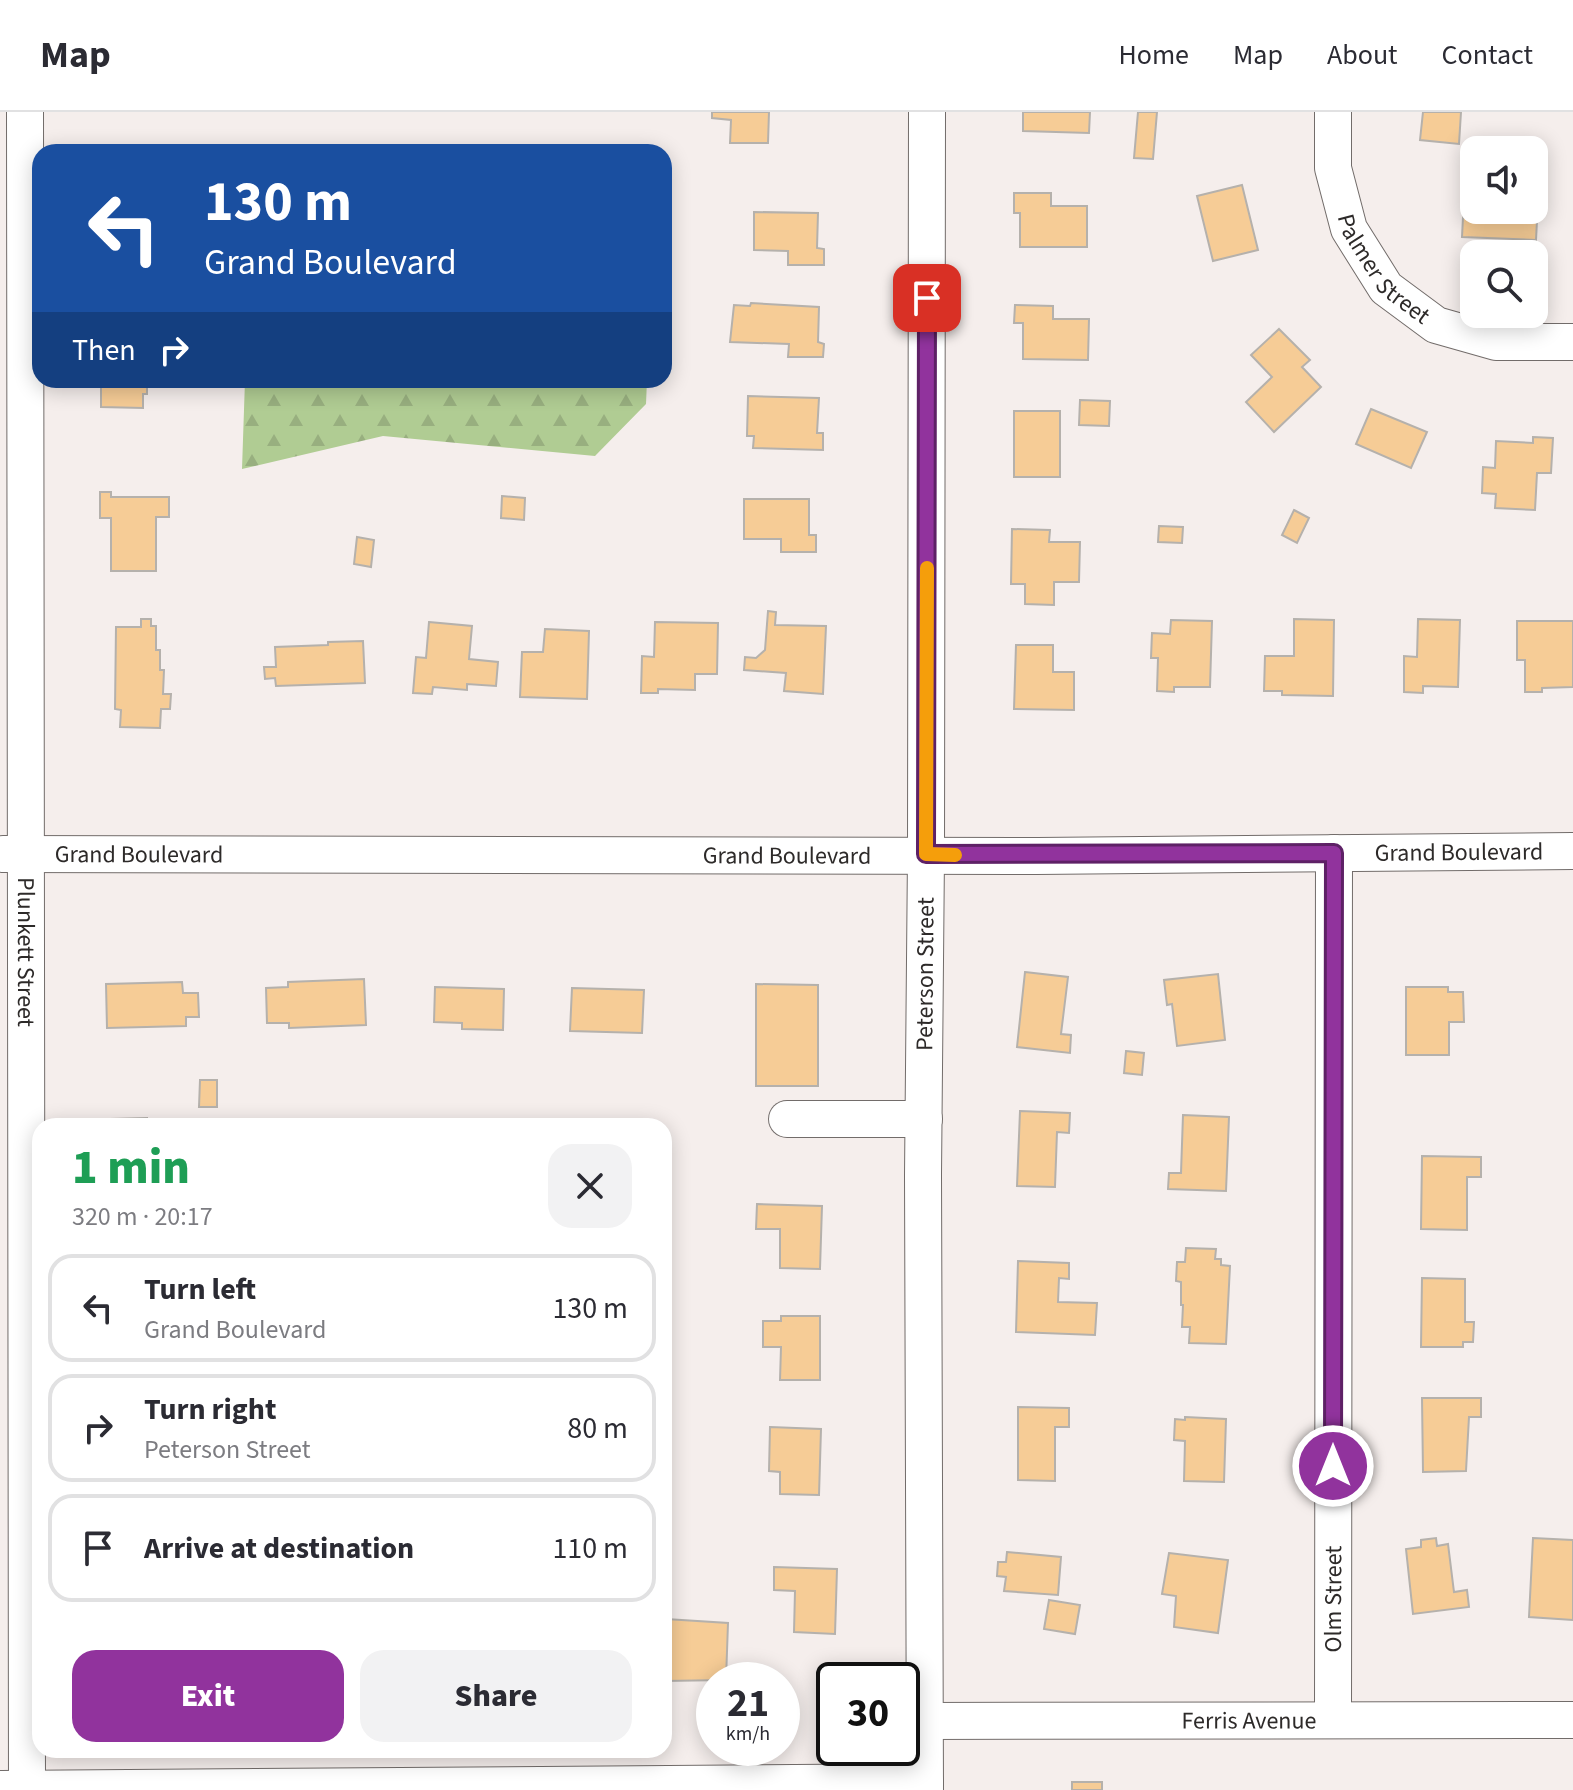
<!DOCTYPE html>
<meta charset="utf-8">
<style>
:root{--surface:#fff;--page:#f2f2f3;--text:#2b2b33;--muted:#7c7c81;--line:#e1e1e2;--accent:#91339d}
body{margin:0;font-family:"Source Sans 3",sans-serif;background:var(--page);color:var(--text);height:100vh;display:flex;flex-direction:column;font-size:30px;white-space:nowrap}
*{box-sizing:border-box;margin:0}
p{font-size:26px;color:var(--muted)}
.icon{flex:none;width:44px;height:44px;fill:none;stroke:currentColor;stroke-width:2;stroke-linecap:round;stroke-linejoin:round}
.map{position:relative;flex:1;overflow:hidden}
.panel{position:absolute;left:32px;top:1006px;width:640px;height:640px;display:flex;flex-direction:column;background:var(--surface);border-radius:24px;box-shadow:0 4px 20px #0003}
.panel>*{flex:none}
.top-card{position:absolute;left:32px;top:32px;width:640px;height:244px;border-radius:24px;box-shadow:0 4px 20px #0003;background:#1a4fa0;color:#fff;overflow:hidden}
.controls{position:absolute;left:1460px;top:24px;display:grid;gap:16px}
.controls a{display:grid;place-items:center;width:88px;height:88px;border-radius:16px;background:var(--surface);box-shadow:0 4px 20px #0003;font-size:40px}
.speed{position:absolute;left:696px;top:1550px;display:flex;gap:16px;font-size:40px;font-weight:700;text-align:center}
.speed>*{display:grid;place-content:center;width:104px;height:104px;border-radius:50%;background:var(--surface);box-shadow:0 4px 20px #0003;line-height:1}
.speed small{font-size:20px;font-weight:400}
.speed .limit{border:4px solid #111;border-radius:12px;background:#fff;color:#111}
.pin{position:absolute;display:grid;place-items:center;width:68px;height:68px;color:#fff;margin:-34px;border-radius:16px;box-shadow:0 4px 12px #0006}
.me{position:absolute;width:88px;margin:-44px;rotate:0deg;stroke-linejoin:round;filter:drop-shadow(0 0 6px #0008)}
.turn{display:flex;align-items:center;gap:28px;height:168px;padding:0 40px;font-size:36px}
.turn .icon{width:104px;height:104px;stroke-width:2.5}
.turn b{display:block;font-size:56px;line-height:68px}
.then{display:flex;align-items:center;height:76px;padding:0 40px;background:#0003;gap:16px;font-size:30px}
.round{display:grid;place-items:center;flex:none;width:84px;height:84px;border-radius:24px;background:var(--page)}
.headline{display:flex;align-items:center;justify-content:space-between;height:136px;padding:0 40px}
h1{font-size:48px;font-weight:800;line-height:60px;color:#1e9e55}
.button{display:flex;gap:16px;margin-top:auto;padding:16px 40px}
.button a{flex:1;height:92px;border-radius:24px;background:var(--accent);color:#fff;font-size:32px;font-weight:800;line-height:92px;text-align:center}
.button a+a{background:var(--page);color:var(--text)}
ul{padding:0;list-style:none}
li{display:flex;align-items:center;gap:24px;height:108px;margin:0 16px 12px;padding:0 24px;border:4px solid var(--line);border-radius:24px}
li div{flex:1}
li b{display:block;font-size:30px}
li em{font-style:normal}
header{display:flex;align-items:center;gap:48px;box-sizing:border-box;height:112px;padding:0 40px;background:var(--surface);border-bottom:2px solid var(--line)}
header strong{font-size:38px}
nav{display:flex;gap:44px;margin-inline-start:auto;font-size:28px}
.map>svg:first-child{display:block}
.forest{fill:url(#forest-firs)}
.building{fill:#f6cc96;stroke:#b5b1ac;stroke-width:2}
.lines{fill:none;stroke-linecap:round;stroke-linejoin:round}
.minor-casing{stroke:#726c6a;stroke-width:38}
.minor{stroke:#fff;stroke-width:36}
.route-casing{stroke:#5e2166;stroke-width:20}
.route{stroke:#91339d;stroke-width:14}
.slow{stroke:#f59e0b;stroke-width:14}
.labels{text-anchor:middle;stroke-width:7;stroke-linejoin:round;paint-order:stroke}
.street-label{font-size:24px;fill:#2d2a29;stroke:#fff}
</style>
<header>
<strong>Map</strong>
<nav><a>Home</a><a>Map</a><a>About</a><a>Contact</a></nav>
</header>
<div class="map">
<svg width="1573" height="1678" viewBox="0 0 1573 1678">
<defs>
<pattern id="forest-firs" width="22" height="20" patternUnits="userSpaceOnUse" patternTransform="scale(2)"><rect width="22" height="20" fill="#b0cc93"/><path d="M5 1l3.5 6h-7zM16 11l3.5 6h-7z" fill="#98af7f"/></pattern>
</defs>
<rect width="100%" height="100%" fill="#f5eeec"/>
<!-- forest -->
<polygon class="forest" points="245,268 647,268 646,292 595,344 383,324 242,357"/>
<!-- building -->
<g class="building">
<polygon points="712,0 769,0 768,31 730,31 731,8 712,6"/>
<polygon points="1023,0 1090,0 1089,21 1023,19"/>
<polygon points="1138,0 1157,0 1153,47 1134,46"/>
<polygon points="1423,0 1461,0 1459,32 1420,28"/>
<polygon points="1242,73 1258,138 1213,149 1197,84"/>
<polygon points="1014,81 1051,81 1051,94 1087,94 1087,135 1020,135 1020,101 1014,101"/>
<polygon points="1464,86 1474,86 1474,98 1534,98 1534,89 1538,89 1536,128 1462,125"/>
<polygon points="754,100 818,101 817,136 824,137 824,153 788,153 788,139 754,138"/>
<polygon points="751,191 819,195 818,230 824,232 823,245 788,245 789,232 730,230 734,193 750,194"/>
<polygon points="1015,193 1053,194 1053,207 1089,207 1088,248 1023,247 1023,211 1014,211"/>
<polygon points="1279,217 1310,248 1302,255 1321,275 1274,320 1246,290 1272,265 1251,243"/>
<polygon points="101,268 147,268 147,282 143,282 143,296 101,295"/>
<polygon points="748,284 819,286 817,321 823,321 823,338 753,336 754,324 747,324"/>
<polygon points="1080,288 1110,289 1109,314 1079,313"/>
<polygon points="1371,297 1427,320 1411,356 1356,332"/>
<rect x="1014" y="299" width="46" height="66"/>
<polygon points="1533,325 1553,326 1551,361 1537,361 1535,398 1495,396 1496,382 1482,381 1483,355 1495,356 1496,329 1533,331"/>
<polygon points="100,380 111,380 111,385 169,385 169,405 156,405 156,459 111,459 111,406 100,406"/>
<polygon points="502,384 525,386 524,408 501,406"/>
<polygon points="744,387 809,387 809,423 816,423 816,440 781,440 781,427 744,427"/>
<polygon points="1294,398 1309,406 1297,431 1282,423"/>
<polygon points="1159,414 1183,415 1182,431 1158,430"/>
<polygon points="1012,417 1050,418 1049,430 1080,430 1079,470 1054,470 1054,493 1025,492 1025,472 1011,472"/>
<polygon points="357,425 374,428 371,455 354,452"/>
<polygon points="768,499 776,500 775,513 826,514 823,582 784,579 786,561 744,558 745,545 756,546 765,538"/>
<polygon points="141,507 151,507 151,514 156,514 156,538 160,538 160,558 164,558 163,582 171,582 170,597 161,597 160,616 120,615 121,598 115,597 116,515 141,515"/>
<polygon points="1294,507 1334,508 1333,584 1282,583 1282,579 1264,579 1265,544 1294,544"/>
<polygon points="1418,507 1460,508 1458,575 1423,574 1423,581 1404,580 1404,544 1417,545"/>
<polygon points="1171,508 1212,509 1210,575 1174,575 1174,580 1157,579 1158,546 1151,546 1152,521 1170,522"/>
<polygon points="1517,509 1573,509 1573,575 1542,576 1542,580 1525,580 1525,548 1517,548"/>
<polygon points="429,510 472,514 469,547 498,550 496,574 467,572 467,578 433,575 432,582 413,581 416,545 426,546"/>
<polygon points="655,510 718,511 717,562 695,562 695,578 658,577 658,581 641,581 642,544 654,545"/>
<polygon points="545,517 589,519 587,587 520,585 522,540 543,540"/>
<polygon points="363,529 365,571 276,574 275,566 265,567 264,555 276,555 275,535 328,533 328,530"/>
<polygon points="1016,533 1053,533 1053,560 1074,560 1074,598 1014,597"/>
<polygon points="1025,860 1068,865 1061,922 1071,923 1070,941 1017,935"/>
<polygon points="1218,862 1225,928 1177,934 1172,892 1167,893 1164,868"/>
<polygon points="364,867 366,913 289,916 289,911 267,911 266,876 288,875 288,870"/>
<polygon points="182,870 183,881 198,881 199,905 186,905 186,914 107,916 106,872"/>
<polygon points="756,872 818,873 818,974 756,974"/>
<polygon points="435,875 504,877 503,918 462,917 462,911 434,910"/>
<polygon points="1406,875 1448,875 1448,880 1463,880 1464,910 1449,910 1449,943 1406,943"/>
<polygon points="572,876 644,878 642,921 570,919"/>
<polygon points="1126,939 1144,941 1142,963 1124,961"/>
<polygon points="200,968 217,968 217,995 199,995"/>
<polygon points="1020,999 1070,1001 1069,1021 1057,1020 1055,1075 1017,1074"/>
<polygon points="1183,1003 1229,1005 1226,1079 1168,1077 1169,1061 1181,1061"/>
<polygon points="147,1006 147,1014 111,1014 111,1007"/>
<polygon points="1422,1044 1481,1045 1481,1065 1467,1065 1467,1118 1421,1117"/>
<polygon points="757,1092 822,1094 820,1157 780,1156 780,1117 756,1117"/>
<polygon points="1186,1136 1216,1137 1215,1147 1221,1147 1221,1153 1230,1154 1226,1232 1189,1231 1190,1215 1182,1215 1183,1193 1181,1193 1181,1170 1176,1169 1177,1150 1185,1150"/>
<polygon points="1018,1149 1069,1151 1069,1167 1059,1166 1058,1190 1097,1191 1095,1223 1016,1220"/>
<polygon points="1422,1166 1465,1167 1465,1210 1474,1210 1473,1230 1463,1230 1463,1235 1421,1235"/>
<polygon points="781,1204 820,1204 820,1268 780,1268 781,1235 763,1235 763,1209 781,1209"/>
<polygon points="1422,1286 1481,1286 1481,1305 1469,1305 1466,1359 1423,1360"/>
<polygon points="1018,1295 1069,1296 1069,1315 1055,1315 1055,1369 1018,1368"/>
<polygon points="1185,1305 1226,1307 1224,1370 1184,1369 1185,1329 1174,1328 1175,1307 1185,1308"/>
<polygon points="770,1315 821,1317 819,1383 780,1382 780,1360 769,1359"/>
<polygon points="1436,1426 1437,1434 1448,1432 1454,1480 1467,1478 1469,1495 1413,1502 1406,1437 1421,1435 1421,1428"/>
<polygon points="1533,1426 1573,1428 1573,1508 1529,1505"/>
<polygon points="1007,1440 1061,1445 1058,1483 1004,1479 1006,1465 997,1464 998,1450 1006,1450"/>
<polygon points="1169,1441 1228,1448 1218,1521 1174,1515 1176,1484 1162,1482"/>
<polygon points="774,1455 837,1457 835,1522 794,1520 795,1479 774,1478"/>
<polygon points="1049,1488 1080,1493 1075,1522 1044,1517"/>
<polygon points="666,1507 728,1511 726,1568 664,1569"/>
<rect x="1072" y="1670" width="30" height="8"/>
</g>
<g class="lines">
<defs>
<g id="minor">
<path id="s1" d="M 25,0 L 27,1678"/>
<path id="s2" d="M 1333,0 L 1333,56 L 1349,117 L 1386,176 L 1436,213 L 1496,230 L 1573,230"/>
<path id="s3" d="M 3,742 L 1037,744 L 1573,739"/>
<polyline points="787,1007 924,1007"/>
<path id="s4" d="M 1333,1607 L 1334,741"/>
<path id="s5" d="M 925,1609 L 1573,1608"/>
<polyline points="0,1677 925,1670"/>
<path id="s6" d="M 925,1678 L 923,1063 L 926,742 L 927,0"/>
</g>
</defs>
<!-- minor casing -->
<use href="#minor" class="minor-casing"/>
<!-- minor -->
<use href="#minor" class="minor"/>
</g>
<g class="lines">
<defs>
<polyline id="route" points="927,186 926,742 1334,741 1333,1354"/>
</defs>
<!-- route casing -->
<use href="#route" class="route-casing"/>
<!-- route -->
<use href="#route" class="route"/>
<!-- slow -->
<polyline class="slow" points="927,456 926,742 955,743"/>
</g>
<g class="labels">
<!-- street labels -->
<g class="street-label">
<text dy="8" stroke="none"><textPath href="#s2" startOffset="172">Palmer Street</textPath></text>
<text dy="8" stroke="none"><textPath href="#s3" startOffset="1456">Grand Boulevard</textPath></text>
<text dy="8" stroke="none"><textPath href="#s3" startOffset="136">Grand Boulevard</textPath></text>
<text dy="8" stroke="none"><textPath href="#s3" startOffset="784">Grand Boulevard</textPath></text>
<text dy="8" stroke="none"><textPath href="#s1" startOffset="840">Plunkett Street</textPath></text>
<text dy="8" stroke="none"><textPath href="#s6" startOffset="816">Peterson Street</textPath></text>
<text dy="8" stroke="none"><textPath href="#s4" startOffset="120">Olm Street</textPath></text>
<text dy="8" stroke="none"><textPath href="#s5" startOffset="324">Ferris Avenue</textPath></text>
</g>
</g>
</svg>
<div class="controls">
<a><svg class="icon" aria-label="sound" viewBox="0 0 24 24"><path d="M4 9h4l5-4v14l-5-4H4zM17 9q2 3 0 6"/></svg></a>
<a><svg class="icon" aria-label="search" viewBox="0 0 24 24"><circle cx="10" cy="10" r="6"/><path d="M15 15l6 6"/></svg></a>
</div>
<div class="speed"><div>21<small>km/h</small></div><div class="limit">30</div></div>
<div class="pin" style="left:927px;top:186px;background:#d93025"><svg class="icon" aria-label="arrive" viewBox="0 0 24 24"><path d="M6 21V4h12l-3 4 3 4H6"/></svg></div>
<svg class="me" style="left:1333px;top:1354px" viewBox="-20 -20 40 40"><circle r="17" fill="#91339d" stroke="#fff" stroke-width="3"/><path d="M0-11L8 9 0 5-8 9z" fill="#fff"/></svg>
<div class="top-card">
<div class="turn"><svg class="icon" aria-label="left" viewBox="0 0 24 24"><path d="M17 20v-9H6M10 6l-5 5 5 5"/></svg><div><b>130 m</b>Grand Boulevard</div></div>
<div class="then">Then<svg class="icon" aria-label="right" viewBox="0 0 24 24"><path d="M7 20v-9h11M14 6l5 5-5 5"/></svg></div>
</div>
<section class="panel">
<div class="headline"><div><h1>1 min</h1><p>320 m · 20:17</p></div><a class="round"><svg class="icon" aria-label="close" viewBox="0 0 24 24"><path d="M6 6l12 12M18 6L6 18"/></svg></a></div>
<ul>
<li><svg class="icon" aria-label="left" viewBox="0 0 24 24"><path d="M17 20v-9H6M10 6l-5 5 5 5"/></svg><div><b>Turn left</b><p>Grand Boulevard</p></div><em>130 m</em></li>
<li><svg class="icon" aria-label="right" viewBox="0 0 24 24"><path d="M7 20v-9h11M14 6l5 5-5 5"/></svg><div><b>Turn right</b><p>Peterson Street</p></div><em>80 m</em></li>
<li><svg class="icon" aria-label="arrive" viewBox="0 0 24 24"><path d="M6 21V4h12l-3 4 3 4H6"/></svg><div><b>Arrive at destination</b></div><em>110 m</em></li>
</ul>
<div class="button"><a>Exit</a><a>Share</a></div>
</section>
</div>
